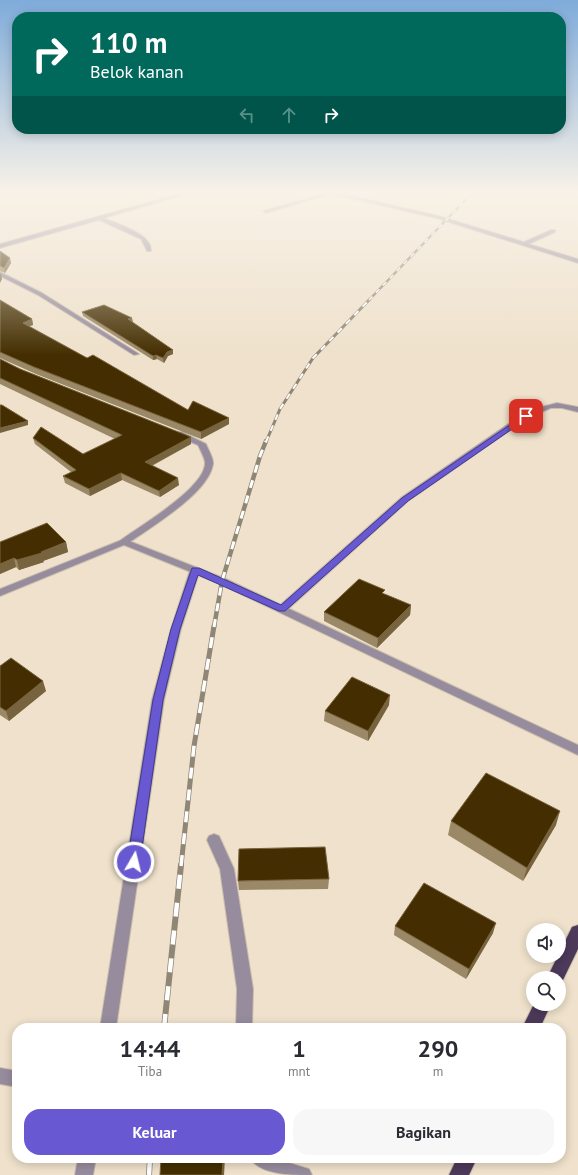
<!DOCTYPE html>
<html lang="id">
<style>
:root{--surface:#fff;--page:#f7f7f7;--text:#2b2b33;--muted:#7c7c81;--accent:#6859d2}
body{margin:0;font-family:"PT Sans",sans-serif;background:var(--page);color:var(--text);height:100vh;display:flex;flex-direction:column;font-size:15px;white-space:nowrap}
*{box-sizing:border-box;margin:0}
p{font-size:13px;color:var(--muted)}
.icon{flex:none;width:22px;height:22px;fill:none;stroke:currentColor;stroke-width:2;stroke-linecap:round;stroke-linejoin:round}
.map{position:relative;flex:1;overflow:hidden}
.sheet{position:absolute;left:12px;top:1023px;width:554px;height:140px;display:flex;flex-direction:column;background:var(--surface);border-radius:16px;box-shadow:0 2px 10px #0003}
.sheet>*{flex:none}
.banner{position:absolute;left:12px;top:12px;width:554px;height:122px;border-radius:16px;box-shadow:0 2px 10px #0003;background:#00695c;color:#fff;overflow:hidden}
.controls{position:absolute;left:526px;top:923px;display:grid;gap:8px}
.controls a{display:grid;place-items:center;width:40px;height:40px;border-radius:50%;background:var(--surface);box-shadow:0 2px 10px #0003;font-size:20px}
.pin{position:absolute;display:grid;place-items:center;width:34px;height:34px;color:#fff;margin:-17px;border-radius:8px;box-shadow:0 2px 6px #0006}
.me{position:absolute;width:44px;margin:-22px;rotate:8deg;stroke-linejoin:round;filter:drop-shadow(0 0 3px #0008)}
.turn{display:flex;align-items:center;gap:14px;height:84px;padding:0 12px;font-size:18px}
.turn .icon{width:52px;height:52px;stroke-width:2.5}
.turn b{display:block;font-size:28px;line-height:34px}
.lanes{display:flex;align-items:center;height:38px;padding:0 12px;background:#0003;justify-content:center;gap:20px;direction:ltr}
.lanes .off{opacity:.35}
.eta{display:flex;justify-content:space-evenly;align-items:center;height:68px;text-align:center}
.eta b{font-size:24px;font-weight:600;line-height:28px}
.primary-button{display:flex;gap:8px;margin-top:auto;padding:8px 12px}
.primary-button a{flex:1;height:46px;border-radius:16px;background:var(--accent);color:#fff;font-size:16px;font-weight:600;line-height:46px;text-align:center}
.primary-button a+a{background:var(--page);color:var(--text)}
.map>svg:first-child{display:block}
.lines{fill:none;stroke-linecap:round;stroke-linejoin:round}
.minor-casing{stroke:#cabeaa;stroke-width:2}
.tertiary-casing{stroke:#cabeaa;stroke-width:2}
.trunk-casing{stroke:#cabeaa;stroke-width:2}
.minor{fill:#978c9e;fill-rule:evenodd}
.tertiary{fill:#978c9e;fill-rule:evenodd}
.trunk{fill:#4d395a;fill-rule:evenodd}
.rail-far4-casing{stroke:#908676;stroke-width:2.5}
.rail-far3-casing{stroke:#908676;stroke-width:3}
.rail-far2-casing{stroke:#908676;stroke-width:4.5}
.rail-far1-casing{stroke:#908676;stroke-width:5}
.rail-casing{stroke:#908676;stroke-width:6}
.rail-far4{stroke:#fff;stroke-width:1.5;stroke-dasharray:5;stroke-linecap:butt}
.rail-far3{stroke:#fff;stroke-width:2;stroke-dasharray:6;stroke-linecap:butt}
.rail-far2{stroke:#fff;stroke-width:3;stroke-dasharray:8;stroke-linecap:butt}
.rail-far1{stroke:#fff;stroke-width:3.5;stroke-dasharray:11;stroke-linecap:butt}
.rail{stroke:#fff;stroke-width:4.5;stroke-dasharray:14;stroke-linecap:butt}
.wall{fill:#9a8866}
.shaded-wall{fill:#77643e}
.building{fill:#442e01;stroke:#77643e}
.route{fill:#6859d2;stroke:#443a88}
</style>
<div class="map">
<svg width="578" height="1175" viewBox="0 0 578 1175">
<rect width="100%" height="100%" fill="#efe1cb"/>
<g class="lines">
<defs>
<g id="minor">
<path d="M 192,190 L 201,190 L 104,218 C 117,224 153,234 151,251 L 147,251 L 141,239 L 99,220 L 0,248 L 0,244 Z"/>
<polygon points="318,190 328,190 439,216 524,242 551,230 555,230 555,232 529,244 578,259 578,263 436,218 331,194 266,213 263,211 326,193"/>
<polygon points="0,272 42,293 139,354 134,355 38,295 0,276"/>
<polygon points="557,403 578,407 578,412 562,408 551,408 537,414 516,426 408,501 286,611 278,611 277,609 278,607 402,497 520,416 537,408"/>
<path d="M 176,432 L 182,432 L 206,444 C 208,449 214,459 213,464 C 209,493 151,527 127,544 L 121,544 L 119,542 L 121,540 C 140,526 205,488 205,463 C 205,458 200,450 198,445 L 176,436 Z"/>
<polygon points="195,567 200,570 181,629 164,700 116,1028 100,1028 152,700 171,629 190,570"/>
<polygon points="214,834 219,836 234,869 253,989 252,1028 236,1028 237,989 220,869 207,840 209,836"/>
<polygon points="0,1068 17,1071 17,1087 0,1084"/>
<polygon points="78,1158 96,1158 93,1175 75,1175"/>
<path d="M 250,1158 L 273,1158 L 309,1169 L 312,1175 C 291,1175 260,1175 250,1158 Z"/>
</g>
<polygon id="tertiary" points="124,539 226,579 578,745 578,755 218,583 124,545 0,596 0,589"/>
<g id="trunk">
<polygon points="578,925 578,949 561,984 559,984 559,978 547,978 572,927"/>
<polygon points="534,1004 551,1004 540,1028 522,1028"/>
<polygon points="457,1158 477,1158 469,1175 449,1175"/>
</g>
</defs>
<!-- minor casing -->
<use href="#minor" class="minor-casing"/>
<!-- tertiary casing -->
<use href="#tertiary" class="tertiary-casing"/>
<!-- trunk casing -->
<use href="#trunk" class="trunk-casing"/>
<!-- minor -->
<use href="#minor" class="minor"/>
<!-- tertiary -->
<use href="#tertiary" class="tertiary"/>
<!-- trunk -->
<use href="#trunk" class="trunk"/>
<defs>
<polyline id="rail-far4" points="369,300 475,190"/>
<polyline id="rail-far3" points="266,442 280,409 313,358 370,299"/>
<polyline id="rail-far2" points="214,627 222,581 260,456 266,441"/>
<polyline id="rail-far1" points="181,866 194,746 214,626"/>
<g id="rail">
<polyline points="164,1028 181,865"/>
<polyline points="149,1175 150,1158"/>
</g>
</defs>
<!-- rail-far4 casing -->
<use href="#rail-far4" class="rail-far4-casing"/>
<!-- rail-far3 casing -->
<use href="#rail-far3" class="rail-far3-casing"/>
<!-- rail-far2 casing -->
<use href="#rail-far2" class="rail-far2-casing"/>
<!-- rail-far1 casing -->
<use href="#rail-far1" class="rail-far1-casing"/>
<!-- rail casing -->
<use href="#rail" class="rail-casing"/>
<!-- rail-far4 -->
<use href="#rail-far4" class="rail-far4"/>
<!-- rail-far3 -->
<use href="#rail-far3" class="rail-far3"/>
<!-- rail-far2 -->
<use href="#rail-far2" class="rail-far2"/>
<!-- rail-far1 -->
<use href="#rail-far1" class="rail-far1"/>
<!-- rail -->
<use href="#rail" class="rail"/>
</g>
<!-- wall -->
<g class="wall">
<polygon points="0,251 11,263 5,273 0,271"/>
<polygon points="0,300 32,319 33,325 29,326 87,358 188,410 229,424 201,439 36,374 0,358"/>
<polygon points="82,312 133,322 132,322 173,354 168,356 164,363 157,359 153,360 83,316"/>
<polygon points="0,359 20,369 191,437 191,444 152,466 179,485 160,497 122,480 90,496 65,483 63,476 71,472 35,444 33,438 83,454 115,439 0,384"/>
<polygon points="0,542 66,542 68,552 43,561 44,562 19,570 16,567 0,574"/>
<polygon points="385,594 411,605 410,615 377,648 324,621 324,612"/>
<polygon points="0,666 46,691 9,721 0,715"/>
<polygon points="389,705 368,741 324,721 325,711"/>
<polygon points="451,821 556,825 523,881 448,835"/>
<polygon points="329,879 328,889 239,890 238,881"/>
<polygon points="395,926 493,933 466,979 394,935"/>
</g>
<!-- shaded-wall -->
<g class="shaded-wall">
<polygon points="10,258 11,263 5,273 4,268"/>
<polygon points="1,273 2,279 0,283 0,275"/>
<polygon points="132,318 133,322 129,323 128,319"/>
<polygon points="32,319 33,325 24,328 23,323"/>
<polygon points="173,350 173,354 168,356 164,363 163,358 167,352"/>
<polygon points="156,355 157,359 153,360 153,356"/>
<polygon points="229,418 229,424 201,439 201,432"/>
<polygon points="28,421 28,425 0,433 0,428"/>
<polygon points="191,437 191,444 145,469 145,462"/>
<polygon points="121,473 122,480 90,496 89,489"/>
<polygon points="178,478 179,485 160,497 159,491"/>
<polygon points="66,542 68,552 43,561 44,562 19,570 17,560"/>
<polygon points="14,558 16,567 0,574 0,564"/>
<polygon points="411,605 410,615 377,648 378,638"/>
<polygon points="43,681 46,691 9,721 6,711"/>
<polygon points="390,695 389,705 368,741 368,731"/>
<polygon points="560,811 556,825 523,881 527,868"/>
<polygon points="496,923 493,933 466,979 469,969"/>
<polygon points="223,1158 225,1158 224,1175 222,1175"/>
</g>
<!-- building -->
<g class="building">
<polygon points="0,251 10,258 4,268 0,266"/>
<polygon points="0,300 32,319 23,323 87,358 93,355 188,410 193,401 229,418 201,432 34,367 0,352"/>
<polygon points="104,305 132,318 128,319 173,350 167,352 163,358 156,355 153,356 82,312"/>
<polygon points="0,359 20,369 191,437 145,462 178,478 159,491 121,473 89,489 63,476 76,470 33,438 41,427 83,454 122,435 0,378"/>
<polygon points="0,405 2,405 28,421 0,428"/>
<polygon points="47,523 66,542 41,552 42,553 17,560 14,558 0,564 0,542"/>
<polygon points="359,579 385,590 382,593 411,605 378,638 324,612"/>
<polygon points="11,658 43,681 6,711 0,707 0,666"/>
<polygon points="352,677 390,695 368,731 325,711"/>
<polygon points="486,773 560,811 527,868 451,821"/>
<polygon points="325,847 329,879 238,881 239,849"/>
<polygon points="424,883 496,923 469,969 395,926"/>
<polygon points="161,1158 223,1158 222,1175 160,1175"/>
</g>
<!-- sky -->
<linearGradient id="sky" x2="0" y2="1"><stop stop-color="#7fabda"/><stop offset="0.54" stop-color="#f8f2e8"/><stop offset="1" stop-color="#f8f2e8" stop-opacity="0"/></linearGradient>
<rect width="578" height="355" fill="url(#sky)"/>
<!-- route -->
<polygon class="route" points="526,414 528,415 528,418 408,501 285,611 279,611 198,575 180,629 163,700 140,862 138,866 134,867 129,866 127,862 153,700 171,629 192,568 199,568 281,605 402,498"/>
</svg>
<div class="controls">
<a><svg class="icon" aria-label="sound" viewBox="0 0 24 24"><path d="M4 9h4l5-4v14l-5-4H4zM17 9q2 3 0 6"/></svg></a>
<a><svg class="icon" aria-label="search" viewBox="0 0 24 24"><circle cx="10" cy="10" r="6"/><path d="M15 15l6 6"/></svg></a>
</div>
<div class="pin" style="left:526px;top:416px;background:#d93025"><svg class="icon" aria-label="arrive" viewBox="0 0 24 24"><path d="M6 21V4h12l-3 4 3 4H6"/></svg></div>
<svg class="me" style="left:134px;top:862px" viewBox="-20 -20 40 40"><circle r="17" fill="#6859d2" stroke="#fff" stroke-width="3"/><path d="M0-11L8 9 0 5-8 9z" fill="#fff"/></svg>
<div class="banner">
<div class="turn"><svg class="icon" aria-label="right" viewBox="0 0 24 24"><path d="M7 20v-9h11M14 6l5 5-5 5"/></svg><div><b>110 m</b>Belok kanan</div></div>
<div class="lanes"><svg class="icon off" aria-label="left" viewBox="0 0 24 24"><path d="M17 20v-9H6M10 6l-5 5 5 5"/></svg><svg class="icon off" aria-label="ahead" viewBox="0 0 24 24"><path d="M12 20V5M6 11l6-6 6 6"/></svg><svg class="icon" aria-label="right" viewBox="0 0 24 24"><path d="M7 20v-9h11M14 6l5 5-5 5"/></svg></div>
</div>
<section class="sheet">
<div class="eta">
<div><b>14:44</b><p>Tiba</p></div>
<div><b>1</b><p>mnt</p></div>
<div><b>290</b><p>m</p></div>
</div>
<div class="primary-button"><a>Keluar</a><a>Bagikan</a></div>
</section>
</div>
